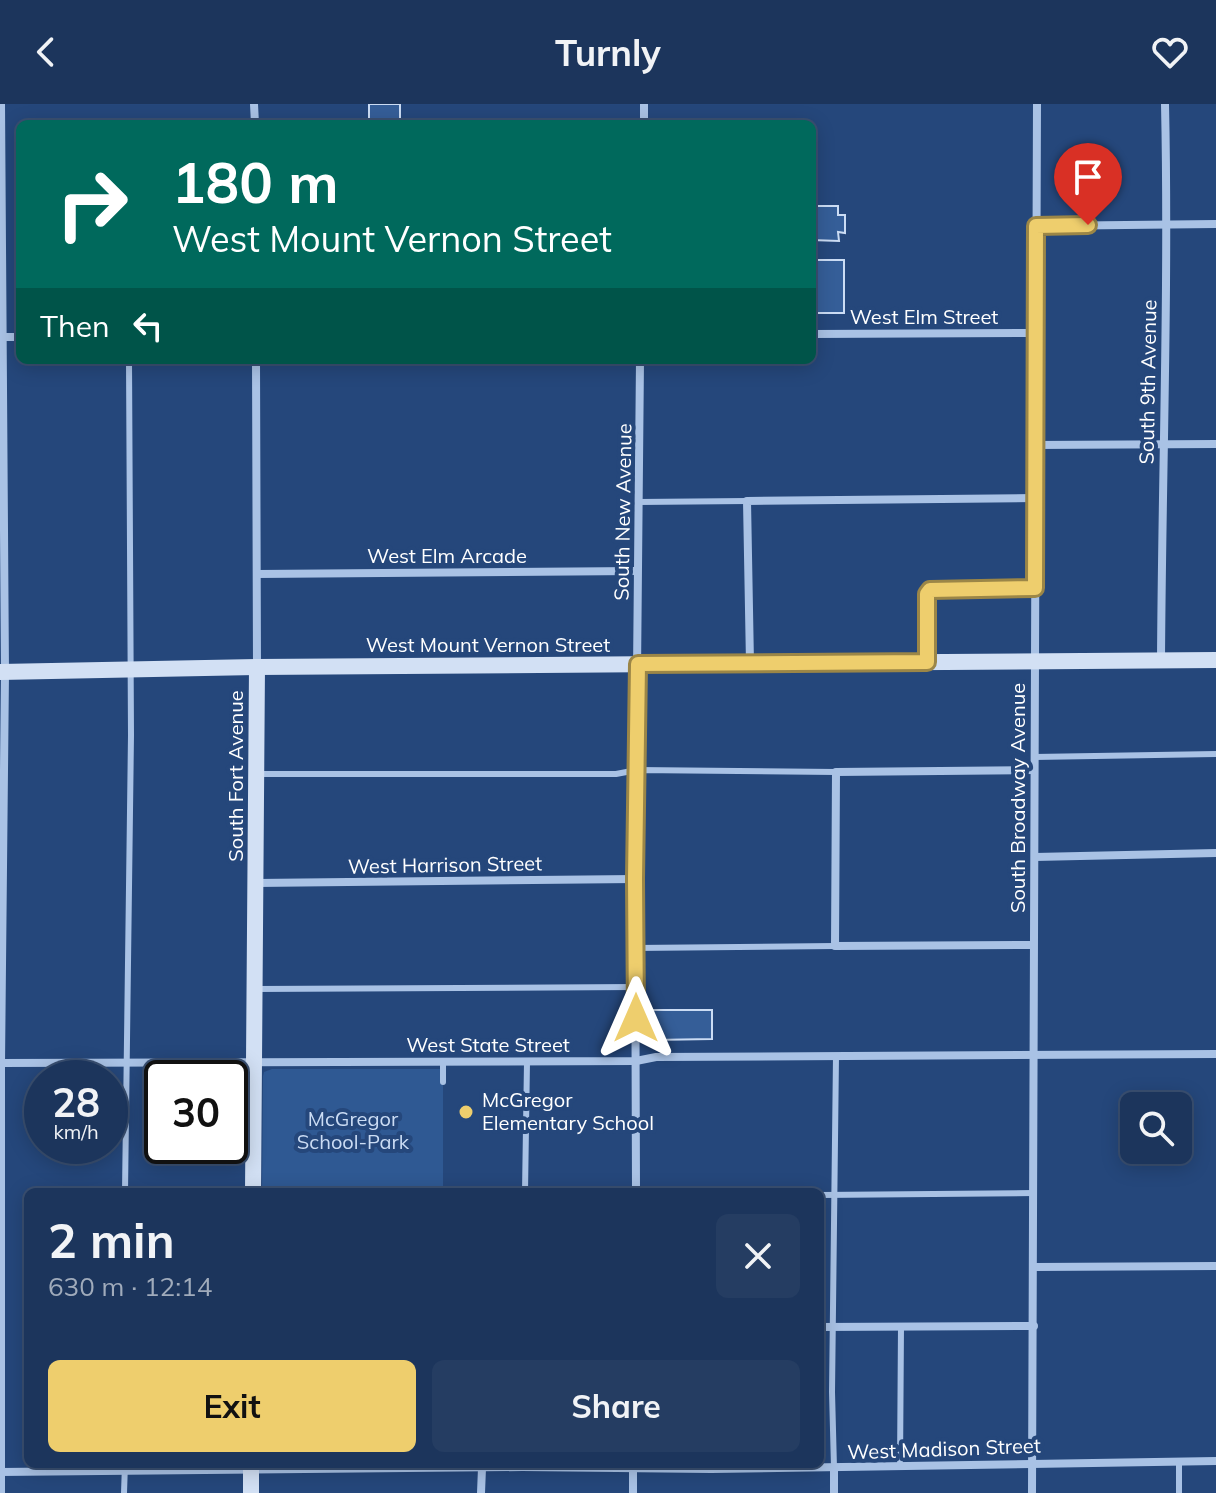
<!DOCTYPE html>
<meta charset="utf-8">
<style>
:root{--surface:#1c355c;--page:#253d62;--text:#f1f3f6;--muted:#a0abbb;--line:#3a5072;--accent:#eece6d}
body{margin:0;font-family:Mulish,sans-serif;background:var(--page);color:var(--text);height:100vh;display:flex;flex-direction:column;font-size:30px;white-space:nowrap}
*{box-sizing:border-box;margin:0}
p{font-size:26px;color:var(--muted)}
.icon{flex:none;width:44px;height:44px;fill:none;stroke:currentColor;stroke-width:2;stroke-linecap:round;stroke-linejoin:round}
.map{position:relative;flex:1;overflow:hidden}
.drawer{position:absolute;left:24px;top:1084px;width:800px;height:280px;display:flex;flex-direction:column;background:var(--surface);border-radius:12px;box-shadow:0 4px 20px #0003,0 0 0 2px var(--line)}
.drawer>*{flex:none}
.top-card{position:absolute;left:16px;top:16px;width:800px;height:244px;border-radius:12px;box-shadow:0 4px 20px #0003,0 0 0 2px var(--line);background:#00695c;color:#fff;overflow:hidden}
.tools{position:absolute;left:1120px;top:988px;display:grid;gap:16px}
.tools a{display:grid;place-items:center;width:72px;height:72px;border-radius:12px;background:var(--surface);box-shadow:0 4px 20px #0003,0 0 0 2px var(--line);font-size:40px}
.speed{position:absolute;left:24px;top:956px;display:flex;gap:16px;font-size:40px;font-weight:700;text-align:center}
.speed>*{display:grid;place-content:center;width:104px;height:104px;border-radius:50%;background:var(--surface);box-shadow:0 4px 20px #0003,0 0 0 2px var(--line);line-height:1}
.speed small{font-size:20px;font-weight:400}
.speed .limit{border:4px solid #111;border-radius:12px;background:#fff;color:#111}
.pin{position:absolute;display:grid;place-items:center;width:68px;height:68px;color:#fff;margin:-82px -34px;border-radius:50% 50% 50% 0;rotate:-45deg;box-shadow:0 0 8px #0007}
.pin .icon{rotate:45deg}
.me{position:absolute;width:88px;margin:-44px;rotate:0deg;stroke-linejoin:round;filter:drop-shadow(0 0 6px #0008)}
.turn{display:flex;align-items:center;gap:28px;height:168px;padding:0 24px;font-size:36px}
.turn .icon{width:104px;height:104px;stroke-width:2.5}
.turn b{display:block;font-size:56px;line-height:68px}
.then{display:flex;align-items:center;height:76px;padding:0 24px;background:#0003;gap:16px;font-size:30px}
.round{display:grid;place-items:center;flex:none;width:84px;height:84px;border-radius:12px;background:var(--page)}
.summary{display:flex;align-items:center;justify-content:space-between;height:136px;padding:0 24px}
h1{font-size:48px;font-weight:700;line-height:60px}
.cta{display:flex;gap:16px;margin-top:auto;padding:16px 24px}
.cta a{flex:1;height:92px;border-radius:12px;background:var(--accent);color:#111;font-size:32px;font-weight:700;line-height:92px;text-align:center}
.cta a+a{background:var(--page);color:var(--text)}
header{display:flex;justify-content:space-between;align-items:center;height:104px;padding:0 24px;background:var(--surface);font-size:36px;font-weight:700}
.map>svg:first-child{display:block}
.green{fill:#2f5993}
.building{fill:#355e98;stroke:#cbdcf4;stroke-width:2}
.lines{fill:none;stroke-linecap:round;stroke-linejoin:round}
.lane{stroke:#a9c2e5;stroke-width:6}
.street{stroke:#a9c2e5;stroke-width:8}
.secondary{stroke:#d2e0f4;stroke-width:16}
.route-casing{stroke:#9b8647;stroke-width:20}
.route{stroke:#eece6d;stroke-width:14}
.poi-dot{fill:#eece6d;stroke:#25477b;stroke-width:3}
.labels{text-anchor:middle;stroke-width:8;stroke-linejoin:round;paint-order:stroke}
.street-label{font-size:20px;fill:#fff;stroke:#25477b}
.poi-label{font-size:20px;fill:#fff;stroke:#25477b;text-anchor:start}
.park-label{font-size:20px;fill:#cbdcf4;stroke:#25477b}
</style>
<header><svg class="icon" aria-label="back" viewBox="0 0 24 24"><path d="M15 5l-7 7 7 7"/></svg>Turnly<svg class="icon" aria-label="heart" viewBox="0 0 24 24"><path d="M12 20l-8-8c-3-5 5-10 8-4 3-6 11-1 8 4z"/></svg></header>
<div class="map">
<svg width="1216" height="1389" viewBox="0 0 1216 1389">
<rect width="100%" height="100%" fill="#25477b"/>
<!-- green -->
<polygon class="green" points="272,965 443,965 443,1088 262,1088 263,972 264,968"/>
<!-- building -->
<g class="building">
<rect x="369" y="0" width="31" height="20"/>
<polygon points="812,102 838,102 838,111 845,111 845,129 838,128 839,137 812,136"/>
<rect x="812" y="156" width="32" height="53"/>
<polygon points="651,906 712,906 712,935 652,936"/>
</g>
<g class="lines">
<!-- lane -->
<g class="lane">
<polyline points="638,398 747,397"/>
<polyline points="927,555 927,490 930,486 1035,484"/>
<polyline points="1034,653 1216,650"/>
<polyline points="256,670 616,670 637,666 836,668"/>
<polyline points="635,844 835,842"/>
<polyline points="255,885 636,883"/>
<polyline points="443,958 443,978"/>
<polyline points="125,1088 131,631 129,256"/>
<polyline points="525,1088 527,958"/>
<polyline points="820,1091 1034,1089"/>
<polyline points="1179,1357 1179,1389"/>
<polyline points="900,1363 901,1222"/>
<polyline points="834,1364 832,1288 836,952"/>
<polyline points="124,1389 125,1360"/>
</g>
<!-- street -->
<g class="street">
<polyline points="254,0 255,20"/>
<polyline points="644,20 644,0"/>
<polyline points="1036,122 1216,120"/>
<polyline points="812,230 1035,229"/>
<polyline points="2,233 20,233"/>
<polyline points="256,256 257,563"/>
<polyline points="1034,341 1216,340"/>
<polyline points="257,470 637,467"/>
<path d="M 1161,557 C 1162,371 1169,186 1165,0"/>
<polyline points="750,559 747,397 1034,394"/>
<polyline points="1035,753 1216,749"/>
<polyline points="256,779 635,775"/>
<polyline points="1033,841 835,842 836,668 1033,666"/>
<polyline points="0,959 636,957 656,953 1216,950"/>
<polyline points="636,1088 635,775 640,256"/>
<polyline points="1034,1163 1216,1162"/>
<polyline points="820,1223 1034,1222"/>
<polyline points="0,1368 522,1363 711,1365 1216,1357"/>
<polyline points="1,1389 1,959 5,568 1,0"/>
<polyline points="481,1389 482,1364"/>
<polyline points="633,1389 633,1361"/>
<polyline points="834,1389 834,1364"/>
<polyline points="1032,1389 1037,0"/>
</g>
<!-- secondary -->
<g class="secondary">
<polyline points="0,568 257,563 1216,556"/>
<polyline points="253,1088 257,563"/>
<polyline points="251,1389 251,1360"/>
</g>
</g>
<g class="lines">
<defs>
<polyline id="route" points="636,914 635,775 638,560 927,558 927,490 930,486 1035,484 1036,122 1088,121"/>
</defs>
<!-- route casing -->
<use href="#route" class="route-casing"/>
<!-- route -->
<use href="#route" class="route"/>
</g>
<!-- markers -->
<circle class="poi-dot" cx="466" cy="1008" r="8"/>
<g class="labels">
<!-- street labels -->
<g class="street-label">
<text x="924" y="220">West Elm Street</text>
<text transform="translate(1148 278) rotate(-89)" y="7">South 9th Avenue</text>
<text transform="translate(623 408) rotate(-89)" y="7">South New Avenue</text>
<text x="447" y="459">West Elm Arcade</text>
<text x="488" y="548">West Mount Vernon Street</text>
<text transform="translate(236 672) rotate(-90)" y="7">South Fort Avenue</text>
<text transform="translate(1018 694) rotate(-90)" y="7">South Broadway Avenue</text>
<text transform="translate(445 761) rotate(-1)" y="7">West Harrison Street</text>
<text x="488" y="948">West State Street</text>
<text transform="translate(944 1345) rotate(-2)" y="7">West Madison Street</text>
</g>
<!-- poi labels -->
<g class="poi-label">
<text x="482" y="1003">McGregor<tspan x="482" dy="23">Elementary School</tspan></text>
</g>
<!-- park labels -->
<g class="park-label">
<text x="353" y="1022">McGregor<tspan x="353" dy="23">School-Park</tspan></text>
</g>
</g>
</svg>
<div class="tools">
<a><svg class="icon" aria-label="search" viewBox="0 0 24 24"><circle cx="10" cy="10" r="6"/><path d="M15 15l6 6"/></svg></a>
</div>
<div class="speed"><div>28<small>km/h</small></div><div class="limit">30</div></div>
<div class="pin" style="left:1088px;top:121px;background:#d93025"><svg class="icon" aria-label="arrive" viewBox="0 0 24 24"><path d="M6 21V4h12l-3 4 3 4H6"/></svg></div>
<svg class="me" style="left:636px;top:914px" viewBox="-20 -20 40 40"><path d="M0-17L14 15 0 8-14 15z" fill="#eece6d" stroke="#fff" stroke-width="4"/></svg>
<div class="top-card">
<div class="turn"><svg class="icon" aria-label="right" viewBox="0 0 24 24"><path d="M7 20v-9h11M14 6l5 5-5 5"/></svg><div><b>180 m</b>West Mount Vernon Street</div></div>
<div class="then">Then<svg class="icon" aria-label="left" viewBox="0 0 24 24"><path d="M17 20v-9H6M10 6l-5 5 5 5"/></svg></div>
</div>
<section class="drawer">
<div class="summary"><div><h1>2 min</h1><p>630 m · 12:14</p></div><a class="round"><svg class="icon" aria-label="close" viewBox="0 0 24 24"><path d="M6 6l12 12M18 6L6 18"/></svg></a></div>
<div class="cta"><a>Exit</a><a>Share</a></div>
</section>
</div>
